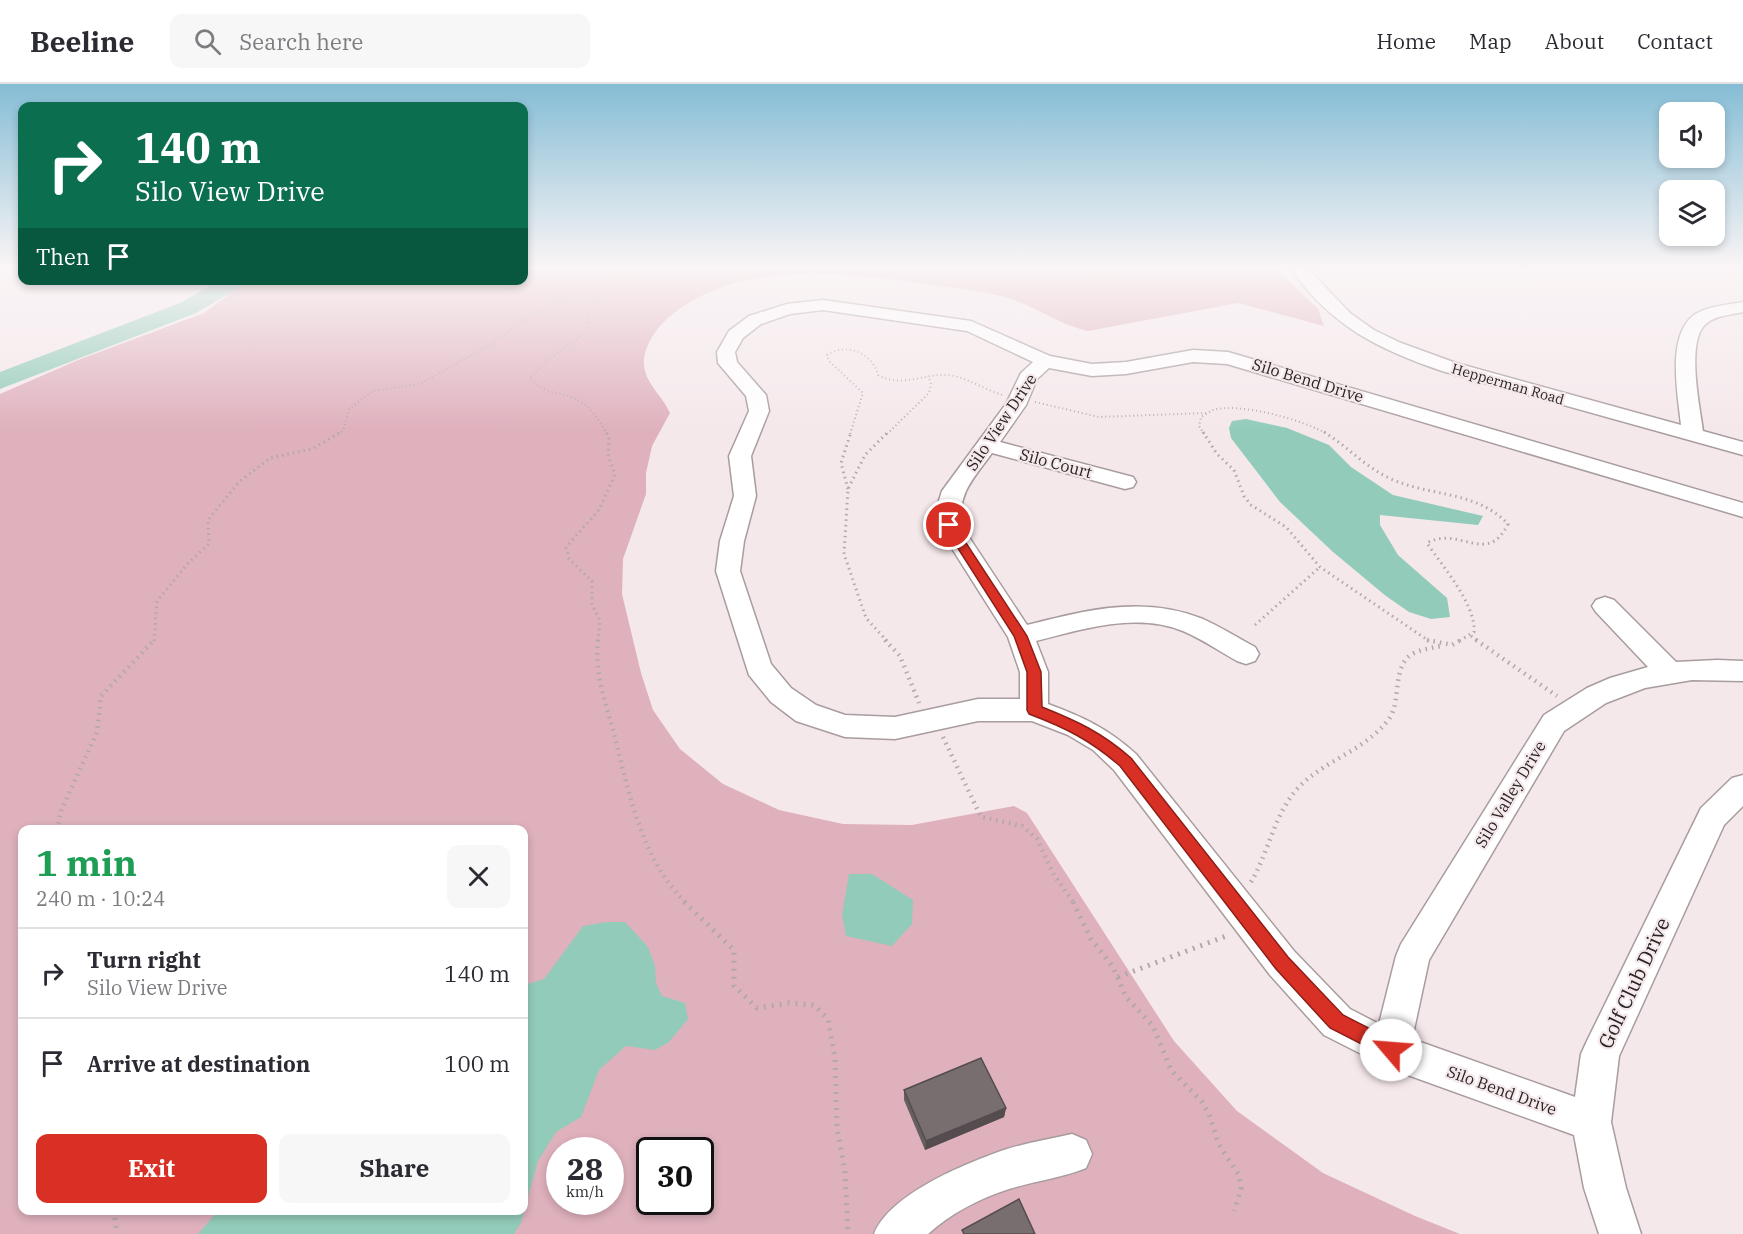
<!DOCTYPE html>
<meta charset="utf-8">
<style>
:root{--surface:#fff;--page:#f7f7f7;--text:#2b2b33;--muted:#7c7c81;--line:#e1e1e2;--accent:#d93025}
body{margin:0;font-family:"IBM Plex Serif",serif;background:var(--page);color:var(--text);height:100vh;display:flex;flex-direction:column;font-size:22px;white-space:nowrap}
*{box-sizing:border-box;margin:0}
p{font-size:20px;color:var(--muted)}
.icon{flex:none;width:33px;height:33px;fill:none;stroke:currentColor;stroke-width:2;stroke-linecap:round;stroke-linejoin:round}
.map{position:relative;flex:1;overflow:hidden}
.side{position:absolute;left:18px;top:741px;width:510px;height:390px;display:flex;flex-direction:column;background:var(--surface);border-radius:12px;box-shadow:0 3px 9px #0003}
.side>*{flex:none}
.hud{position:absolute;left:18px;top:18px;width:510px;height:183px;border-radius:12px;box-shadow:0 3px 9px #0003;background:#0b6e4f;color:#fff;overflow:hidden}
.fabs{position:absolute;left:1659px;top:18px;display:grid;gap:12px}
.fabs a{display:grid;place-items:center;width:66px;height:66px;border-radius:12px;background:var(--surface);box-shadow:0 3px 9px #0003;font-size:30px}
.speed{position:absolute;left:546px;top:1053px;display:flex;gap:12px;font-size:30px;font-weight:700;text-align:center}
.speed>*{display:grid;place-content:center;width:78px;height:78px;border-radius:50%;background:var(--surface);box-shadow:0 3px 9px #0003;line-height:1}
.speed small{font-size:15px;font-weight:400}
.speed .limit{border:3px solid #111;border-radius:9px;background:#fff;color:#111}
.pin{position:absolute;display:grid;place-items:center;width:51px;height:51px;color:#fff;margin:-26px;border:3px solid #fff;border-radius:50%;box-shadow:0 2px 6px #0007}
.me{position:absolute;width:66px;margin:-33px;rotate:297deg;stroke-linejoin:round;filter:drop-shadow(0 0 4px #0008)}
.turn{display:flex;align-items:center;gap:21px;height:126px;padding:0 18px;font-size:27px}
.turn .icon{width:78px;height:78px;stroke-width:2.5}
.turn b{display:block;font-size:42px;line-height:51px}
.then{display:flex;align-items:center;height:57px;padding:0 18px;background:#0003;gap:12px;font-size:22px}
.round{display:grid;place-items:center;flex:none;width:63px;height:63px;border-radius:12px;background:var(--page)}
.head{display:flex;align-items:center;justify-content:space-between;height:102px;padding:0 18px}
h1{font-size:36px;font-weight:700;line-height:45px;color:#1e9e55}
.cta{display:flex;gap:12px;margin-top:auto;padding:12px 18px}
.cta a{flex:1;height:69px;border-radius:12px;background:var(--accent);color:#fff;font-size:24px;font-weight:700;line-height:69px;text-align:center}
.cta a+a{background:var(--page);color:var(--text)}
ul{padding:0;list-style:none}
li{display:flex;align-items:center;gap:18px;height:90px;padding:0 18px;border-top:2px solid var(--line)}
li div{flex:1}
li b{display:block;font-size:22px}
li em{font-style:normal}
header{display:flex;align-items:center;gap:36px;box-sizing:border-box;height:84px;padding:0 30px;background:var(--surface);border-bottom:2px solid var(--line)}
header strong{font-size:28px}
nav{display:flex;gap:33px;margin-inline-start:auto;font-size:21px}
.search{width:420px;height:54px;background:var(--page);display:flex;align-items:center;gap:15px;box-sizing:border-box;padding:0 21px;border-radius:12px;color:var(--muted);font-size:22px}
.map>svg:first-child{display:block}
.green{fill:#dfb1bd;fill-rule:evenodd}
.water{fill:#92cbb9}
.lines{fill:none;stroke-linecap:round;stroke-linejoin:round}
.river{fill:#92cbb9;fill-rule:evenodd}
.minor-casing{stroke:#a89c9e;stroke-width:3}
.path-far3{stroke:#b2a8aa;stroke-width:2;stroke-dasharray:1 3;stroke-linecap:butt}
.path-far2{stroke:#b2a8aa;stroke-width:3;stroke-dasharray:1.5 4;stroke-linecap:butt}
.path-far1{stroke:#b2a8aa;stroke-width:4.5;stroke-dasharray:1.5 5;stroke-linecap:butt}
.path{stroke:#b2a8aa;stroke-width:5;stroke-dasharray:2 6;stroke-linecap:butt}
.minor{fill:#fff;fill-rule:evenodd}
.wall{fill:#675e5f}
.shaded-wall{fill:#544c4e}
.building{fill:#786d6f;stroke:#544c4e;stroke-width:1.5}
.route{fill:#d93025;stroke:#8d1f18;stroke-width:1.5}
.labels{text-anchor:middle;stroke-width:4.5;stroke-linejoin:round;paint-order:stroke}
.far-street-label{font-size:14px;fill:#282425;stroke:#f5e8eb}
.street-label{font-size:16px;fill:#282425;stroke:#f5e8eb}
.near-street-label{font-size:20px;fill:#282425;stroke:#f5e8eb}
</style>
<header>
<strong>Beeline</strong>
<div class="search"><svg class="icon" aria-label="search" viewBox="0 0 24 24"><circle cx="10" cy="10" r="6"/><path d="M15 15l6 6"/></svg>Search here</div>
<nav><a>Home</a><a>Map</a><a>About</a><a>Contact</a></nav>
</header>
<div class="map">
<svg width="1743" height="1150" viewBox="0 0 1743 1150">
<rect width="100%" height="100%" fill="#f5e8eb"/>
<!-- green -->
<path class="green" d="M 524,185 L 1277,185 L 1318,225 L 1324,242 L 1238,219 L 1088,247 C 1060,241 1035,222 1008,214 C 978,206 948,203 918,199 C 836,187 736,176 668,234 C 655,246 643,263 644,281 C 646,301 663,312 670,329 L 652,362 L 646,389 L 646,410 L 623,475 L 622,510 L 641,589 L 653,626 L 680,665 L 723,700 L 779,726 L 843,740 L 912,741 L 1014,722 L 1027,729 L 1174,957 L 1237,1027 L 1323,1089 L 1415,1132 L 1460,1150 L 0,1150 L 0,310 L 78,276 L 204,229 L 247,197 L 524,196 ZM 22,746 L 524,746 L 524,1126 L 22,1126 ZM 560,1066 L 610,1066 L 610,1118 L 560,1118 ZM 650,1066 L 700,1066 L 700,1118 L 650,1118 Z"/>
<!-- water -->
<g class="water">
<polygon points="1246,335 1287,344 1329,361 1351,383 1393,411 1483,432 1478,441 1380,431 1380,441 1398,471 1447,514 1450,533 1431,535 1409,528 1386,512 1333,468 1280,418 1231,354 1229,344 1232,337"/>
<polygon points="849,790 872,790 913,816 912,840 892,862 846,852 842,831"/>
<polygon points="607,838 625,838 648,863 655,882 656,899 662,912 685,919 688,935 669,958 655,966 626,962 599,986 581,1033 556,1048 538,1077 521,1139 514,1150 198,1150 218,1127 524,1126 524,901 544,895 583,842"/>
</g>
<g class="lines">
<!-- river -->
<polygon class="river" points="220,196 246,196 244,201 196,229 0,305 0,288 180,219"/>
<defs>
<g id="minor">
<path d="M 1291,185 L 1308,185 L 1350,229 L 1374,246 L 1401,259 L 1456,279 L 1681,341 C 1678,311 1666,252 1694,231 C 1707,222 1728,221 1743,218 L 1743,228 C 1731,231 1717,231 1707,239 C 1685,255 1700,323 1703,347 L 1743,358 L 1743,371 L 1442,287 C 1378,265 1331,242 1291,185 Z"/>
<path d="M 823,216 L 971,237 L 1050,272 L 1092,280 L 1126,278 L 1193,266 L 1228,268 L 1743,419 L 1743,433 L 1227,280 L 1193,278 L 1126,290 L 1092,292 L 1049,284 L 1037,295 L 1026,321 L 1000,358 L 1133,393 L 1136,398 L 1133,403 L 1125,405 L 992,369 C 974,394 958,408 961,441 L 1027,541 C 1086,526 1144,511 1203,535 C 1221,543 1238,554 1255,563 L 1259,570 L 1255,577 L 1246,580 L 1237,577 C 1219,567 1202,555 1183,547 C 1136,528 1083,545 1036,557 L 1048,588 L 1048,620 C 1083,633 1107,644 1136,670 L 1294,867 L 1350,925 L 1379,940 L 1396,872 L 1401,860 L 1544,631 L 1587,604 L 1610,594 L 1648,583 L 1596,528 L 1592,522 L 1596,516 L 1605,513 L 1614,516 L 1676,578 L 1717,576 L 1743,577 L 1743,597 L 1692,596 L 1645,604 L 1606,619 L 1564,647 L 1429,876 L 1412,955 L 1575,1013 L 1581,970 L 1587,957 L 1701,724 L 1732,694 L 1743,691 L 1743,722 L 1724,741 L 1619,972 L 1611,1038 L 1626,1104 L 1641,1150 L 1599,1150 L 1584,1104 L 1574,1051 L 1391,985 L 1324,951 L 1270,891 L 1114,686 L 1093,666 L 1068,651 L 1032,637 L 978,637 L 895,655 L 845,653 L 796,637 L 771,618 L 749,591 L 716,487 L 720,457 L 734,412 L 729,372 L 749,327 L 746,312 L 718,279 L 717,268 L 729,247 L 749,232 L 787,220 ZM 823,226 L 967,247 L 1033,278 L 1021,289 L 1006,320 L 942,407 L 936,426 L 937,441 L 1008,553 L 1020,588 L 1020,615 L 978,615 L 895,633 L 845,631 L 816,621 L 791,604 L 771,580 L 740,487 L 744,457 L 756,412 L 751,372 L 769,327 L 766,311 L 737,278 L 735,268 L 743,254 L 761,240 L 790,230 Z"/>
<path d="M 1072,1050 L 1086,1056 L 1092,1070 L 1086,1084 C 1061,1094 1035,1097 1009,1105 C 980,1114 950,1130 928,1150 L 874,1150 C 890,1110 964,1080 1004,1066 C 1025,1059 1050,1055 1072,1050 Z"/>
</g>
</defs>
<!-- minor casing -->
<use href="#minor" class="minor-casing"/>
<!-- path-far3 -->
<g class="path-far3">
<polyline points="1084,185 1074,193 1122,196 1190,185"/>
<polyline points="565,200 575,201 592,209"/>
<polyline points="1035,318 1099,333 1206,329"/>
<polyline points="338,350 343,347 349,325 373,307 420,300 493,259 528,232 562,217 569,207 557,185"/>
<path d="M 607,350 C 600,338 592,324 580,317 C 563,307 542,311 530,294 L 546,277 L 586,248 C 590,226 589,208 610,196 L 700,185"/>
<path d="M 850,350 L 863,309 L 829,277 L 827,271 C 846,258 873,269 878,291 C 901,304 922,290 946,291 C 966,292 984,306 1003,311"/>
<polyline points="887,350 929,309 931,300 928,292"/>
<path d="M 1204,350 L 1199,342 L 1201,333 C 1205,331 1209,328 1213,326 C 1239,318 1304,336 1327,350"/>
</g>
<!-- path-far2 -->
<g class="path-far2">
<polyline points="1203,348 1217,370 1234,386 1244,412 1251,421 1286,443 1320,483 1429,557"/>
<path d="M 1324,348 C 1347,362 1364,382 1389,394 C 1429,413 1476,406 1508,440 C 1487,483 1459,441 1427,459 C 1442,482 1476,520 1474,548 L 1459,557"/>
<polyline points="848,405 841,379 851,348"/>
<polyline points="1255,541 1320,483"/>
<polyline points="1471,552 1478,557"/>
<polyline points="154,557 157,517 189,478 209,460 208,436 239,398 270,374 312,365 341,348"/>
<polyline points="598,557 600,537 592,520 592,497 569,475 566,463 599,426 615,390 608,372 609,353 606,348"/>
<polyline points="887,557 866,534 844,470 848,405 865,371 888,348"/>
</g>
<!-- path-far1 -->
<g class="path-far1">
<path d="M 598,556 C 594,587 605,617 613,646 C 628,705 641,776 686,819"/>
<polyline points="885,556 900,572 919,619"/>
<polyline points="1427,556 1452,561 1461,556"/>
<polyline points="1476,556 1557,612"/>
<polyline points="943,653 981,733 1022,742 1037,755 1054,791 1074,819"/>
<polyline points="57,746 61,727 97,648 101,612 154,556"/>
<path d="M 1251,798 C 1269,768 1274,730 1298,704 C 1324,676 1365,667 1389,635 C 1402,617 1391,580 1414,569 C 1423,565 1432,564 1441,562"/>
</g>
<!-- path -->
<g class="path">
<polyline points="684,818 734,866 734,902 757,924 789,919 814,921 828,935 835,974 837,1044 845,1087 848,1150"/>
<polyline points="1073,818 1091,855 1113,883 1126,913 1153,942 1171,986 1202,1018 1209,1030 1219,1061 1239,1091 1241,1105 1234,1127"/>
<polyline points="1118,893 1229,851"/>
<polyline points="114,1126 117,1150"/>
</g>
<!-- minor -->
<use href="#minor" class="minor"/>
</g>
<!-- wall -->
<polygon class="wall" points="904,1006 1006,1024 1004,1033 925,1066 904,1016"/>
<!-- shaded-wall -->
<polygon class="shaded-wall" points="1006,1024 1004,1033 925,1066 926,1057"/>
<!-- building -->
<g class="building">
<polygon points="981,974 1006,1024 926,1057 904,1006"/>
<polygon points="1019,1115 1035,1150 964,1150 962,1146"/>
</g>
<!-- sky -->
<linearGradient id="sky" x2="0" y2="1"><stop stop-color="#85bdd5"/><stop offset="0.53" stop-color="#faf5f6"/><stop offset="1" stop-color="#faf5f6" stop-opacity="0"/></linearGradient>
<rect width="1743" height="346" fill="url(#sky)"/>
<!-- route -->
<path class="route" d="M 949,437 L 953,439 L 1027,552 L 1041,588 L 1042,623 C 1077,637 1101,648 1131,674 L 1288,873 L 1343,931 L 1398,959 L 1401,966 L 1398,972 L 1391,975 L 1385,972 L 1330,944 L 1276,885 L 1120,682 C 1090,656 1066,644 1029,630 L 1027,626 L 1027,588 L 1014,552 L 943,441 Z"/>
<g class="labels">
<!-- far-street labels -->
<g class="far-street-label">
<text transform="translate(1508 300) rotate(16)" y="5">Hepperman Road</text>
</g>
<!-- street labels -->
<g class="street-label">
<text transform="translate(1308 296) rotate(17)" y="6">Silo Bend Drive</text>
<text transform="translate(1001 338) rotate(-56)" y="6">Silo View Drive</text>
<text transform="translate(1056 379) rotate(15)" y="6">Silo Court</text>
<text transform="translate(1510 710) rotate(-59)" y="6">Silo Valley Drive</text>
<text transform="translate(1502 1006) rotate(20)" y="6">Silo Bend Drive</text>
</g>
<!-- near-street labels -->
<g class="near-street-label">
<text transform="translate(1634 899) rotate(-65)" y="7">Golf Club Drive</text>
</g>
</g>
</svg>
<div class="fabs">
<a><svg class="icon" aria-label="sound" viewBox="0 0 24 24"><path d="M4 9h4l5-4v14l-5-4H4zM17 9q2 3 0 6"/></svg></a>
<a><svg class="icon" aria-label="layers" viewBox="0 0 24 24"><path d="M12 4l9 5-9 5-9-5zM3 14l9 5 9-5"/></svg></a>
</div>
<div class="speed"><div>28<small>km/h</small></div><div class="limit">30</div></div>
<div class="pin" style="left:949px;top:441px;background:#d93025"><svg class="icon" aria-label="arrive" viewBox="0 0 24 24"><path d="M6 21V4h12l-3 4 3 4H6"/></svg></div>
<svg class="me" style="left:1391px;top:966px" viewBox="-20 -20 40 40"><circle r="19" fill="#fff"/><path d="M0-13L10 11 0 6-10 11z" fill="#d93025"/></svg>
<div class="hud">
<div class="turn"><svg class="icon" aria-label="right" viewBox="0 0 24 24"><path d="M7 20v-9h11M14 6l5 5-5 5"/></svg><div><b>140 m</b>Silo View Drive</div></div>
<div class="then">Then<svg class="icon" aria-label="arrive" viewBox="0 0 24 24"><path d="M6 21V4h12l-3 4 3 4H6"/></svg></div>
</div>
<section class="side">
<div class="head"><div><h1>1 min</h1><p>240 m · 10:24</p></div><a class="round"><svg class="icon" aria-label="close" viewBox="0 0 24 24"><path d="M6 6l12 12M18 6L6 18"/></svg></a></div>
<ul>
<li><svg class="icon" aria-label="right" viewBox="0 0 24 24"><path d="M7 20v-9h11M14 6l5 5-5 5"/></svg><div><b>Turn right</b><p>Silo View Drive</p></div><em>140 m</em></li>
<li><svg class="icon" aria-label="arrive" viewBox="0 0 24 24"><path d="M6 21V4h12l-3 4 3 4H6"/></svg><div><b>Arrive at destination</b></div><em>100 m</em></li>
</ul>
<div class="cta"><a>Exit</a><a>Share</a></div>
</section>
</div>
